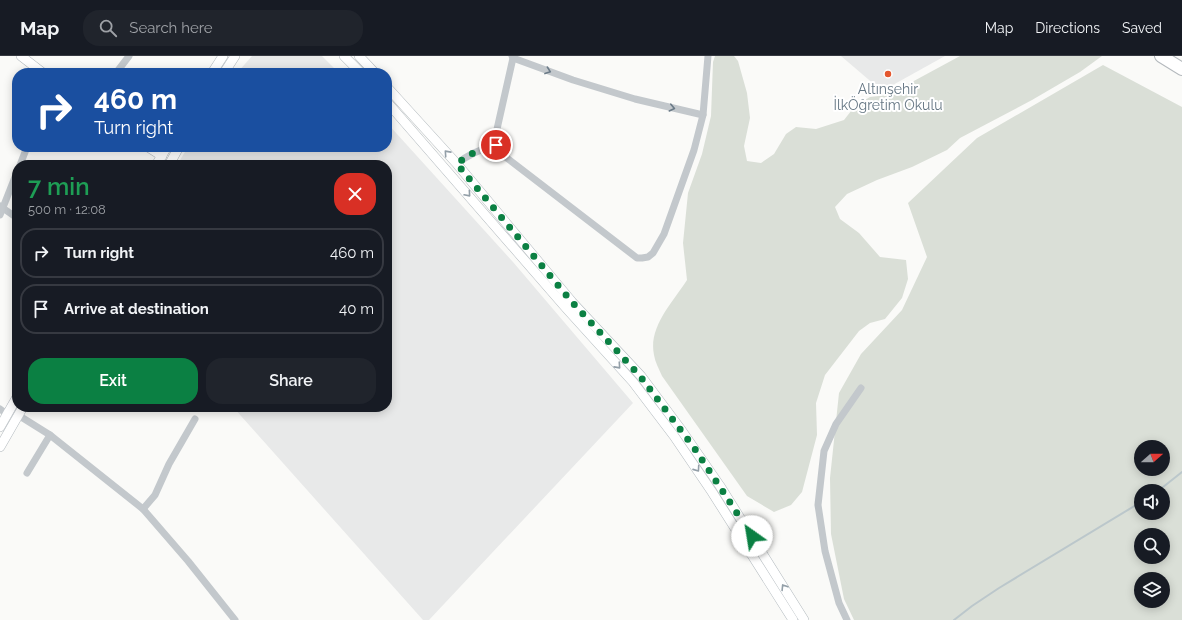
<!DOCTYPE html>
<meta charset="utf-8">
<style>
:root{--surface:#171b24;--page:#20242c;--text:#f1f3f6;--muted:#9ea1a6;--line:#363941;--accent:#0b8043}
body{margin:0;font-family:Raleway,sans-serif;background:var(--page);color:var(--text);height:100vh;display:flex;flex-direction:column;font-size:15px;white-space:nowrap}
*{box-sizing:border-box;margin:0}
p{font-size:13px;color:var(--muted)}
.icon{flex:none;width:22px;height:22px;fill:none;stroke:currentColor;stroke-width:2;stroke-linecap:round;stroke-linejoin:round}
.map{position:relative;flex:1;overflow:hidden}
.panel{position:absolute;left:12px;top:104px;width:380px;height:252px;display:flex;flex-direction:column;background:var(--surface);border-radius:16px;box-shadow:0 2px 10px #0003}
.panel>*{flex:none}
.top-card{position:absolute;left:12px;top:12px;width:380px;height:84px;border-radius:16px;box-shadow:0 2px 10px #0003;background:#1a4fa0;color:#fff;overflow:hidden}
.needle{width:26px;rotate:69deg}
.tools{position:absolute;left:1134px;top:384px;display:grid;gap:8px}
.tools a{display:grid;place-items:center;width:36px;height:36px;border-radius:50%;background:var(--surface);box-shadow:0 2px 10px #0003;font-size:20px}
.pin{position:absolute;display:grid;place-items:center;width:34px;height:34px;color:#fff;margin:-17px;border:2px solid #fff;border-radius:50%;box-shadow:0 1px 4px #0007}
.me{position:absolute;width:44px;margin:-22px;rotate:328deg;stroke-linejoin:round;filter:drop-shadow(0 0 3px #0008)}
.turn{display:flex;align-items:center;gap:14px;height:84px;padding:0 16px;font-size:18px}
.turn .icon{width:52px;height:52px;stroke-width:2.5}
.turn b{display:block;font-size:28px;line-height:34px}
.round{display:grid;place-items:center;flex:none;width:42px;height:42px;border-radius:16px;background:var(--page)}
.head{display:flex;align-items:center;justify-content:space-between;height:68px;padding:0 16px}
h1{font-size:24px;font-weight:600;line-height:30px;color:#1e9e55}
.action{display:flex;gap:8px;margin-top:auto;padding:8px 16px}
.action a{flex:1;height:46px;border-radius:16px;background:var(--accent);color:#fff;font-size:16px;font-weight:600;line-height:46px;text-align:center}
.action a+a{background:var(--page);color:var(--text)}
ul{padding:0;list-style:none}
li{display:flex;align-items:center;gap:12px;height:50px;margin:0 8px 6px;padding:0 8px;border:2px solid var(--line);border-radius:16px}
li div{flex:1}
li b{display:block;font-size:15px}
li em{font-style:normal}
header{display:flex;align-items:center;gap:24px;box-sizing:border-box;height:56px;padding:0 20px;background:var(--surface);border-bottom:1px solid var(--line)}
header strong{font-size:19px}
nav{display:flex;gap:22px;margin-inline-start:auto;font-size:14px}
.search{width:280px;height:36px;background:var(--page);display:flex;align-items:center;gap:10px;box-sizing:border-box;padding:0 14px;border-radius:16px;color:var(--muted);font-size:15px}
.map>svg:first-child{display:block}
.built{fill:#e8e9e9}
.green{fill:#dadfd7;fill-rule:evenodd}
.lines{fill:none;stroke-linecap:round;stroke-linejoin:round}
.stream{stroke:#bbc7cb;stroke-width:2}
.secondary-casing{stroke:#b3babf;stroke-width:10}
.highway-casing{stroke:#b4b9bd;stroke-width:14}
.street{stroke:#c3c8cc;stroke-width:7}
.secondary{stroke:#fff;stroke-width:9}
.highway{stroke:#fff;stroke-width:12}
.oneway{stroke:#6a7a87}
.oneway2{stroke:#939fa8}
.route{stroke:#0b8043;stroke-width:7;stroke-dasharray:0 12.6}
.poi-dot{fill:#e4572e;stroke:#fff;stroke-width:1.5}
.labels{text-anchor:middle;stroke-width:4;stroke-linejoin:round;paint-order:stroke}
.poi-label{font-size:14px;fill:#657683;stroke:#fff}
</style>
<header>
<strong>Map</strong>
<div class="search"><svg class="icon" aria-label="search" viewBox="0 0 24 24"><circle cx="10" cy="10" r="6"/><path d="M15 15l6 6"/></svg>Search here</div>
<nav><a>Map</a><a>Directions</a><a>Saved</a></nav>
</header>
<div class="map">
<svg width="1182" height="564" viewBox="0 0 1182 564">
<rect width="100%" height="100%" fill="#fafaf8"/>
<!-- built -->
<g class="built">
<polygon points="252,0 322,0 339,17 237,17"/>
<polygon points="841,0 945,0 882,35"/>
<polygon points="387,67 513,206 633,347 429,564 423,564 233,351 387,351 387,109 177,109 188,91 387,91"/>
</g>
<!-- green -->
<g class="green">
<path d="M 715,0 L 734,0 L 738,5 L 747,37 L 750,62 L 744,90 L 747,105 L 761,107 L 774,98 L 786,78 L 796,71 L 816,73 L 844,64 L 855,50 L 870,41 L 888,39 L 960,0 L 1102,0 L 1080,16 L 1032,44 L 960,82 L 947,94 L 912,111 L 877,124 L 847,138 L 835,151 L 840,163 L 859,177 L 880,201 L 906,204 L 908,223 L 902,242 L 885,263 L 870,267 L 859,275 L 825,319 L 816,347 L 817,379 L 802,436 L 791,449 L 774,456 L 747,440 L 662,320 C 659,313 655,306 654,299 C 648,271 673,246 687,224 L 683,187 L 688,137 L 702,98 L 711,60 L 713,6 Z"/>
<path d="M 1103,9 L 1182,51 L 1182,564 L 854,564 L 844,543 L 831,478 L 830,422 L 839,337 L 861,298 L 902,254 L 927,201 L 908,147 L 977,82 ZM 1141,391 L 1163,391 L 1163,413 L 1141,413 ZM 1141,435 L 1163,435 L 1163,457 L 1141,457 ZM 1141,479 L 1163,479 L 1163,501 L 1141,501 ZM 1141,523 L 1163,523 L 1163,545 L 1141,545 Z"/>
</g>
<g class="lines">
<!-- stream -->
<g class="stream">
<polyline points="1158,435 1182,416"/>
<polyline points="954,564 972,550 999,532 1141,446"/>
</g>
<defs>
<g id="secondary">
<polyline points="21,0 43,17"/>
<polyline points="344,0 361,17"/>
<polyline points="359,0 375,17"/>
<polyline points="212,17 223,0"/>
<polyline points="224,17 235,0"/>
<polyline points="387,31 457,108 572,246 641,320 682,375 720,430 804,564"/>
<polyline points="387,46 566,252 633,326 674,380 712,436 793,564"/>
<polyline points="148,91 162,100"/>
<polyline points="156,109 167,91"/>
<polyline points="169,109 179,91"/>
<polyline points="0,371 17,341"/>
<polyline points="0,391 23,351"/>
</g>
<polyline id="highway" points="1161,0 1182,13"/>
</defs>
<!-- secondary casing -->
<use href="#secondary" class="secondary-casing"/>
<!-- highway casing -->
<use href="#highway" class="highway-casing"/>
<!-- street -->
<g class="street">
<polyline points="512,0 513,2 573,24 635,43 703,59"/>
<polyline points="513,2 495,82 495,87 499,96 637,202 642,202 648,201 653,197 664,178 694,94 703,59 708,0"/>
<polyline points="116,17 129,0"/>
<path d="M 457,108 C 468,98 481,93 496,89"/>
<polyline points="20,109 27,91"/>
<polyline points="0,150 17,162"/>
<polyline points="0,159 17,116"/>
<polyline points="0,353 7,358"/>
<polyline points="18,359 50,379 143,453 188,505 235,564"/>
<polyline points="27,417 50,379"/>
<polyline points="143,453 155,439 169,408 195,363"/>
<polyline points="847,564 839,547 825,495 818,449 824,395 836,368 861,332"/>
</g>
<!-- secondary -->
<use href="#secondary" class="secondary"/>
<!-- highway -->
<use href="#highway" class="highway"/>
</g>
<!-- one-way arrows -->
<defs><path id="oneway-chevron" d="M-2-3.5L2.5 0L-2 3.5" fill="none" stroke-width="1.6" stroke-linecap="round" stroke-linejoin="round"/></defs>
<g class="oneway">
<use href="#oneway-chevron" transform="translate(548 15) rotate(20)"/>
<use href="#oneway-chevron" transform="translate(672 52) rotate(13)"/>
</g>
<g class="oneway2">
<use href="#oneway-chevron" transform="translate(447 97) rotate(-132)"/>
<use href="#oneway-chevron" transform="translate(468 138) rotate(49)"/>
<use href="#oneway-chevron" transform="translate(618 310) rotate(48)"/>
<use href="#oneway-chevron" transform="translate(697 413) rotate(55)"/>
<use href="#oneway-chevron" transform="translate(784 531) rotate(-122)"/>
</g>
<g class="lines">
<!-- route -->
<path class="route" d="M 496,89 C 481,93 468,98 457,108 L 572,246 L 640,320 L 695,393 L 752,480"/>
</g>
<!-- markers -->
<circle class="poi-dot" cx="888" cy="18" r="4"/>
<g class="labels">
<!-- poi labels -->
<g class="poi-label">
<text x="888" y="38">Altınşehir<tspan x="888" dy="16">İlkÖğretim Okulu</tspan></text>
</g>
</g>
</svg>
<div class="tools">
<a><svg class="needle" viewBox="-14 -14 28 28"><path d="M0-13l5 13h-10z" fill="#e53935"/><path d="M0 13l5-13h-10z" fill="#9ea1a6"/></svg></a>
<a><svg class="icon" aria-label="sound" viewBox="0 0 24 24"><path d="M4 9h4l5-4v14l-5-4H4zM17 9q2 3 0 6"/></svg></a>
<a><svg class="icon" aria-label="search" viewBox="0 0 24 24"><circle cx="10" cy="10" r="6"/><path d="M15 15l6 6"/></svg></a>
<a><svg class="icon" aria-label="layers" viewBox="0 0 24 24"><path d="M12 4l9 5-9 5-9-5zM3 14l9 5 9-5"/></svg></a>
</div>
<div class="pin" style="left:496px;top:89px;background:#d93025"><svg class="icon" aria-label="arrive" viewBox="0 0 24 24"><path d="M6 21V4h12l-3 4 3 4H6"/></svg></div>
<svg class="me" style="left:752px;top:480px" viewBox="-20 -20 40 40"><circle r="19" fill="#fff"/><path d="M0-13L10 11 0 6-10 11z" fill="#0b8043"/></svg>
<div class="top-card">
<div class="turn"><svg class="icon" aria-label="right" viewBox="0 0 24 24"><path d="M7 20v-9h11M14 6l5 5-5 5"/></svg><div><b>460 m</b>Turn right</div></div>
</div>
<section class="panel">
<div class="head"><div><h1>7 min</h1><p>500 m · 12:08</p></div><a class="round" style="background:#d93025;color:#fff"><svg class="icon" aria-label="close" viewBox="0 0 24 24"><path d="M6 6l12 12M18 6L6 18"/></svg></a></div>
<ul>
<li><svg class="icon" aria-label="right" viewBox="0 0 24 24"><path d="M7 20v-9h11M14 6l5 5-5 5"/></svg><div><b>Turn right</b></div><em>460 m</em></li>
<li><svg class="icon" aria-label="arrive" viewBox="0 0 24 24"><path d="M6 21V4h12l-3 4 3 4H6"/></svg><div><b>Arrive at destination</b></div><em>40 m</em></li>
</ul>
<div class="action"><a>Exit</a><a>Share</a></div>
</section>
</div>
